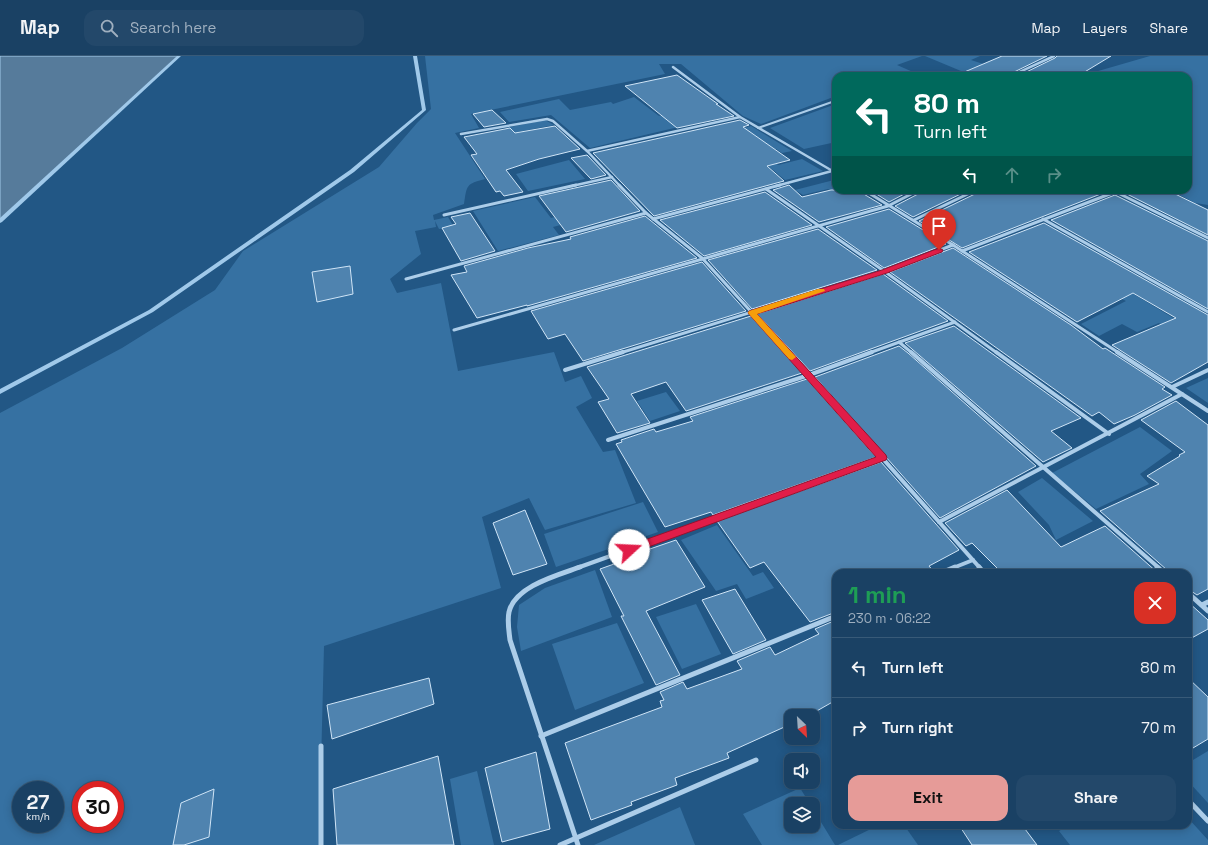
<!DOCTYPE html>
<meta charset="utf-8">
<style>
:root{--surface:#1a4164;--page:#23486a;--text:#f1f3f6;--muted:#9fafbf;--line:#385a78;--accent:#e69b98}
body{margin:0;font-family:"Space Grotesk",sans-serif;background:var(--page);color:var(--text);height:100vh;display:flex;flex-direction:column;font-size:15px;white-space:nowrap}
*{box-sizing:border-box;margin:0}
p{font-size:13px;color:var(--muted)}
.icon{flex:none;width:22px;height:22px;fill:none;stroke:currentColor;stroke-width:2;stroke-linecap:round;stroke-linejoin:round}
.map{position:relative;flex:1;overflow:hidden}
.drawer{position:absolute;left:832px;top:513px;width:360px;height:260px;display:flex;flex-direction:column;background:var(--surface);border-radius:12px;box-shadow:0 2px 10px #0003,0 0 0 1px var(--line)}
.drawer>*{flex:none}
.hud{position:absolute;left:832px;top:16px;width:360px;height:122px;border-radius:12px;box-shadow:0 2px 10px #0003,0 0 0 1px var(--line);background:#00695c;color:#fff;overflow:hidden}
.needle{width:26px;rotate:155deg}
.controls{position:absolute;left:784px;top:653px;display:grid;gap:8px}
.controls a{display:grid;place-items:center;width:36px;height:36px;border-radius:8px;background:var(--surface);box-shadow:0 2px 10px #0003,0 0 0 1px var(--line);font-size:20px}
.speed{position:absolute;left:12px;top:725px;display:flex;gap:8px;font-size:20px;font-weight:700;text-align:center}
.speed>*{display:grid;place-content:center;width:52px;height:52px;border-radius:50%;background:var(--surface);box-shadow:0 2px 10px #0003,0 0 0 1px var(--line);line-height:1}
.speed small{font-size:10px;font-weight:400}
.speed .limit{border:6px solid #d22;background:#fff;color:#111}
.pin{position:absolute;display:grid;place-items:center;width:34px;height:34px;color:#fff;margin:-41px -17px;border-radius:50% 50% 50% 0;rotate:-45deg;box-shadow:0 0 4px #0007}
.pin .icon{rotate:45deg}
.me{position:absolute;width:44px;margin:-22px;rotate:70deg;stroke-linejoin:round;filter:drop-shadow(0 0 3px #0008)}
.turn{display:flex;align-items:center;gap:14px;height:84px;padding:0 16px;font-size:18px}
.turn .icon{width:52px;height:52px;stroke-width:2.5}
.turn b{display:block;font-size:28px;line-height:34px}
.lanes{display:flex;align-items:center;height:38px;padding:0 16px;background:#0003;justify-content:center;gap:20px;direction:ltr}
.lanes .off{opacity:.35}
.round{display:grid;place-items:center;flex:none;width:42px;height:42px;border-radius:12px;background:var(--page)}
.head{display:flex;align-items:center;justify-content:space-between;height:68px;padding:0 16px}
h1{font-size:24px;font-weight:700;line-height:30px;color:#1e9e55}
.button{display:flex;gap:8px;margin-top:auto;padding:8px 16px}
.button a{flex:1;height:46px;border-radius:12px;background:var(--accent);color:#111;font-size:16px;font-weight:700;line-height:46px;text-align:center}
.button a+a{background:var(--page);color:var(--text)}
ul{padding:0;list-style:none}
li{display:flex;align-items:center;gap:12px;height:60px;padding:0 16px;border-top:1px solid var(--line)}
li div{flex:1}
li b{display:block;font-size:15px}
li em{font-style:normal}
header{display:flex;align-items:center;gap:24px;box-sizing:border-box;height:56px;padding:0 20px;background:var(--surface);border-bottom:1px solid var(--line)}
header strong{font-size:19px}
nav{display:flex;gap:22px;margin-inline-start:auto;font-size:14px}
.search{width:280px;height:36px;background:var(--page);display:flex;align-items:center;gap:10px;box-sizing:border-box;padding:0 14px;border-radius:12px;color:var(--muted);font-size:15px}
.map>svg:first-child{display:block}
.green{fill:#3671a2;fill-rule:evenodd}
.water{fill:#567b9b;stroke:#a0c9ea}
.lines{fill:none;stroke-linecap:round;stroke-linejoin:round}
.stream{fill:#a0c9ea;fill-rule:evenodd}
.building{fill:#4f83af;stroke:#d0e5f7}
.service{stroke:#accde9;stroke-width:2}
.minor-far3{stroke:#accde9;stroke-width:2.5}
.minor-far2{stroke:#accde9;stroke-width:3}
.minor-far1{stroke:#accde9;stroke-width:4}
.minor{stroke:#accde9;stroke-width:5}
.route{fill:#e11d48;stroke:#92132f}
.slow{fill:#f59e0b}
</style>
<header>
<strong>Map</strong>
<div class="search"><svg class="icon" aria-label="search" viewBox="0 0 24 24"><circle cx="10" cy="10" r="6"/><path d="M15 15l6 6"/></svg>Search here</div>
<nav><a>Map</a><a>Layers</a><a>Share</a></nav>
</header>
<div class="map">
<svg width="1208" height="789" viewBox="0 0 1208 789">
<rect width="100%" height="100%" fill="#225785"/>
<!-- green -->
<g class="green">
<path d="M 425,0 L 922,0 L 897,9 L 913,16 L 899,20 L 836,20 L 836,40 L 761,68 L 743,60 L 681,8 L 659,8 L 665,18 L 471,58 L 479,72 L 455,77 L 485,123 C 466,128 467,129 464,148 L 433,159 L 434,164 L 448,161 L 458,178 L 446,172 L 439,173 L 435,165 L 436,171 L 415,175 L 421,198 L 390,223 L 397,237 L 441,227 L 458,315 L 554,296 L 565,326 L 581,320 L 592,342 L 576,351 L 603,396 L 615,394 L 636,447 L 545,474 L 529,442 L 482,461 L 501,532 L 324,590 L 319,789 L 0,789 L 0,357 L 122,292 L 215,234 L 243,195 L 379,111 L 417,67 L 431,53 ZM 21,734 L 55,734 L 55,768 L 21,768 ZM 81,734 L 115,734 L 115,768 L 81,768 Z"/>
<polygon points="925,0 980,0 971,4 1005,15 973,20"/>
<polygon points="1150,0 1208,0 1208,149 1195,147 1170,134 1188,134 1188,20 1081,20"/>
<polygon points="634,41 659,60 677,56 729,59 590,92 551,59 509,66 500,56 559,43 570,54 611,46 613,48"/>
<polygon points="836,48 836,86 804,93 770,72"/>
<polygon points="545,64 554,69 518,76 521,81 513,83 506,72"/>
<polygon points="751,70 792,95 782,97 776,93 767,95 720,78"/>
<polygon points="771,103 778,109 802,103 823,115 785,124 762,105"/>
<polygon points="569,104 585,123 528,135 516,118"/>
<polygon points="834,124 836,125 836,134 841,142 828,133 803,139 795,134"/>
<polygon points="535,141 551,162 563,159 568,167 553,171 559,179 498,195 473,155"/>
<polygon points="1094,228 1132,237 1208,283 1182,281 1159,267 1137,276 1122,268 1099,280 1081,268 1126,245"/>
<polygon points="1208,322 1208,347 1186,332"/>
<polygon points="666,336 680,355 650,365 637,345"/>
<polygon points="1140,371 1172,395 1140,418 1149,428 1096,453 1052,417"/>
<polygon points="1042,422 1093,465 1056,484 1049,469 1018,436"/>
<polygon points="643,446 658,476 556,511 544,478"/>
<polygon points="717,469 753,520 763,516 774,532 746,543 737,528 716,535 681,484"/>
<polygon points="595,514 612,561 521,595 517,571 519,549 545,532"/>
<polygon points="696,548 721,598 682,613 656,561"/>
<polygon points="617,567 644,627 575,654 552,588"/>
<polygon points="1208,695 1208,747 1188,725 1188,707"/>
<polygon points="477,715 494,789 461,789 450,723"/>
<polygon points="800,732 810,748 791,748 791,770 813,770 813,753 835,789 762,789 743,758"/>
<polygon points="680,751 695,789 594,789"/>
<polygon points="1188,762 1208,784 1208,789 1070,789 1059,775 1070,769 1188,769"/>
<polygon points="879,769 904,769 918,789 838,789"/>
</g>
<!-- water -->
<polygon class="water" points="0,0 179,0 0,165"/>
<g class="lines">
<!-- stream -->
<g class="stream">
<polygon points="177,0 181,0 2,166 0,167 0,162"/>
<polygon points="413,0 417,0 426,54 354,116 153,256 0,338 0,333 149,254 350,114 422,54"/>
</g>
</g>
<!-- building -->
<g class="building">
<polygon points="1002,0 1047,0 1010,18 1008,20 955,20"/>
<polygon points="1057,0 1111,0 1078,20 1018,20 1055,2"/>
<polygon points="677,19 718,48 716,48 734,60 677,72 625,30"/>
<polygon points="492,54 506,67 484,71 473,58"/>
<polygon points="740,64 749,69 743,71 790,104 767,110 784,125 654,160 593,97"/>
<polygon points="555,70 580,93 539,103 506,114 523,136 504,140 500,135 496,136 471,99 477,98 464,81 510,72 515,77"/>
<polygon points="587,99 606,119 591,123 571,102"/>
<polygon points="611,124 640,155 566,176 539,140"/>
<polygon points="789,129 802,141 831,134 861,134 862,137 882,149 819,166 773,134"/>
<polygon points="870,134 912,134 889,146"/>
<polygon points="922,134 969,134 913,161 895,150 920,137"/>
<polygon points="979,134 1111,134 962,192 919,165 977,137"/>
<polygon points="1119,134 1167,134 1208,154 1208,179"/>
<polygon points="765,136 812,169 704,200 660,164"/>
<polygon points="1115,139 1208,185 1208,253 1051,164"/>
<polygon points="889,153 946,188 884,212 826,171"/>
<polygon points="470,157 495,195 461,205 442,172 456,168 451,161"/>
<polygon points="645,160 697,202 527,250 527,249 477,262 451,219 467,216 464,210 528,192 571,183 570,181"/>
<polygon points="1044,167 1208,259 1208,306 1171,327 1112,289 1176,262 1133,237 1077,266 969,196"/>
<polygon points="818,173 877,214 752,253 708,204"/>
<polygon points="953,192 1071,269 1103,293 1105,292 1165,331 1162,333 1172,339 1135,359 1114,368 1099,356 1092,360 890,216"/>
<polygon points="702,206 746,255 583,305 565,278 548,283 531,255"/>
<polygon points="350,210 353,238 317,246 312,216"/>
<polygon points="883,218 948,265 810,315 757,258"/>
<polygon points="751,260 802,317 686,355 666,326 631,338 650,367 617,377 598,346 609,343 587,311"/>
<polygon points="954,270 1081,362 1051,375 1072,392 1043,406 905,287"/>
<polygon points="899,290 908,297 1036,410 940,462 815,321"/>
<polygon points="807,323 876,401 713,459 711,456 665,471 616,388 622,386 621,384 654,373 656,376 693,365 690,361"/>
<polygon points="1176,345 1208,369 1208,533 1197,539 1188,533 1188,517 1168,517 1167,514 1100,455 1159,428 1147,420 1180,400 1179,399 1185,396 1141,364"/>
<polygon points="881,406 959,494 929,510 935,517 836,517 836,556 810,566 764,506 750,512 717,465"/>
<polygon points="1007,434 1061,491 1105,470 1158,517 1002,517 972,487 966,490 945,467"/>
<polygon points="525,454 547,508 513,519 493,467"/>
<polygon points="676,484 705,531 646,555 680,619 656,629 621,560 624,560 600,513 645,497 644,495"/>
<polygon points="735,533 766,584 733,598 702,544"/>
<polygon points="1188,546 1208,564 1208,573 1188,584"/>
<polygon points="836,564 836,644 808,660 791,660 791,668 727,697 729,702 675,722 677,729 631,746 632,749 591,764 565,687 662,651 660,645 664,644 660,636 683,626 687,633 742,613 737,605 770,591 775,599 819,578 815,573"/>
<polygon points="429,622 434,648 332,683 327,649"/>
<polygon points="1188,622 1208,641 1208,683 1188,695"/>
<polygon points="536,696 550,773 502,786 485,712"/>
<polygon points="438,700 454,789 337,789 333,733"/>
<polygon points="214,733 209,781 184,789 173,789 181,747"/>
<polygon points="959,769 1022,769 1037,789 972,789"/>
</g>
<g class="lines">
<!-- service -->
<polyline class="service" points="758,72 832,46"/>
<!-- minor-far3 -->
<g class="minor-far3">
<polyline points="673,11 740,61 836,117"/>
<polyline points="1011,20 1054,0"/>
<polyline points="461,78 547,63 553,65 587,95 620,130"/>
<polyline points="587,95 740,61"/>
<polyline points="572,130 612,121"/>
<polyline points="776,130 832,115"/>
</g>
<!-- minor-far2 -->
<g class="minor-far2">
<polyline points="619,129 646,157 702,202 789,297"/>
<polyline points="766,133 884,215 997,297"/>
<polyline points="864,134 953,189 1119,297"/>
<polyline points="1114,135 1208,182"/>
<polyline points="444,159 576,129"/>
<polyline points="653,163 780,129"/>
<polyline points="1043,163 1208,256"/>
<polyline points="914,164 976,134"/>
<polyline points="962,195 1115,136"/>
<polyline points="406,223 646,157"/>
<polyline points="454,274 888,150 919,134"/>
<polyline points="899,286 912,297"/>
<polyline points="620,297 884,215 953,189"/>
<polyline points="869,297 955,266"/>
</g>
<!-- minor-far1 -->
<g class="minor-far1">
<polyline points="788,296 980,512"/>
<polyline points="911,296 1159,512"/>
<polyline points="996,296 1109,378"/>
<polyline points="1117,296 1208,355"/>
<polyline points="565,314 623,296"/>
<polyline points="1172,331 1208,314"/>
<polyline points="608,384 809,319 872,296"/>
<polyline points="939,466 1182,338"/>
<polyline points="577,512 883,402"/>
<polyline points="953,512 973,504"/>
</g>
<!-- minor -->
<g class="minor">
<polyline points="979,511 984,517"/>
<polyline points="1157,511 1164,517"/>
<polyline points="941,517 955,511"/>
<polyline points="1188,537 1208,555"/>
<polyline points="1202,549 1208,546"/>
<polyline points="541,680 836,560"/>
<polyline points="321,690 321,789"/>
<polyline points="1188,744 1208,765"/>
<polyline points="560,789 756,704"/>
<path d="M 578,789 L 510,584 C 509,575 507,565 509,556 C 515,530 558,519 580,511"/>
</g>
</g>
<!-- route -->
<polygon class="route" points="939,192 943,194 942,196 887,217 757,258 886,399 887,402 886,404 632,497 629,498 625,497 624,494 625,491 876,401 748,257 749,255 882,214"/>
<!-- slow -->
<polygon class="slow" points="818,233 824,233 825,235 757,258 796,301 792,304 789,303 748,257 749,255"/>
</svg>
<div class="controls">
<a><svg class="needle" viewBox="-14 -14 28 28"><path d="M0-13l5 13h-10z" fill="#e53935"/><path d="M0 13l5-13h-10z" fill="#9fafbf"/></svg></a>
<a><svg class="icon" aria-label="sound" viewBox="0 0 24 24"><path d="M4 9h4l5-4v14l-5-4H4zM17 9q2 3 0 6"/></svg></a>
<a><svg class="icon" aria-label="layers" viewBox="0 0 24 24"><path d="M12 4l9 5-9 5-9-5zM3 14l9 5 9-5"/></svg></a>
</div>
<div class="speed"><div>27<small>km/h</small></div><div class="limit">30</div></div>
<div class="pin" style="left:939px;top:194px;background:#d93025"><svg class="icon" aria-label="arrive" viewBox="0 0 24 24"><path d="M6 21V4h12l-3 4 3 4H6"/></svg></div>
<svg class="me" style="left:629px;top:494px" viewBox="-20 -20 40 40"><circle r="19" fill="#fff"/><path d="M0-13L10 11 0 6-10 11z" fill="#e11d48"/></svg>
<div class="hud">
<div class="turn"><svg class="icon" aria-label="left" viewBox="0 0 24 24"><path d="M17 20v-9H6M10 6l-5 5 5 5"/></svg><div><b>80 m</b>Turn left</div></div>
<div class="lanes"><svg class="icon" aria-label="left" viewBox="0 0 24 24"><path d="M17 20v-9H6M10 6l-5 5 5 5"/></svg><svg class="icon off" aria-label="ahead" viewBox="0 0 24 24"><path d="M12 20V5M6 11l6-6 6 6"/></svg><svg class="icon off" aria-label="right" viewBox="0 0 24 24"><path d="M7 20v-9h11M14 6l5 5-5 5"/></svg></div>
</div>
<section class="drawer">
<div class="head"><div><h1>1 min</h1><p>230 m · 06:22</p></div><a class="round" style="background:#d93025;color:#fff"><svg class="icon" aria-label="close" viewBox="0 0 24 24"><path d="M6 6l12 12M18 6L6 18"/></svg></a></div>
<ul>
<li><svg class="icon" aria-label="left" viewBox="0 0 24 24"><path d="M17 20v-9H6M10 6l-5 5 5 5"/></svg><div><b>Turn left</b></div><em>80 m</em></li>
<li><svg class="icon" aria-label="right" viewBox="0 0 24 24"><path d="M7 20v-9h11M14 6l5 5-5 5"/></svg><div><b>Turn right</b></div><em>70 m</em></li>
</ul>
<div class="button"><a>Exit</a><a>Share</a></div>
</section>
</div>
